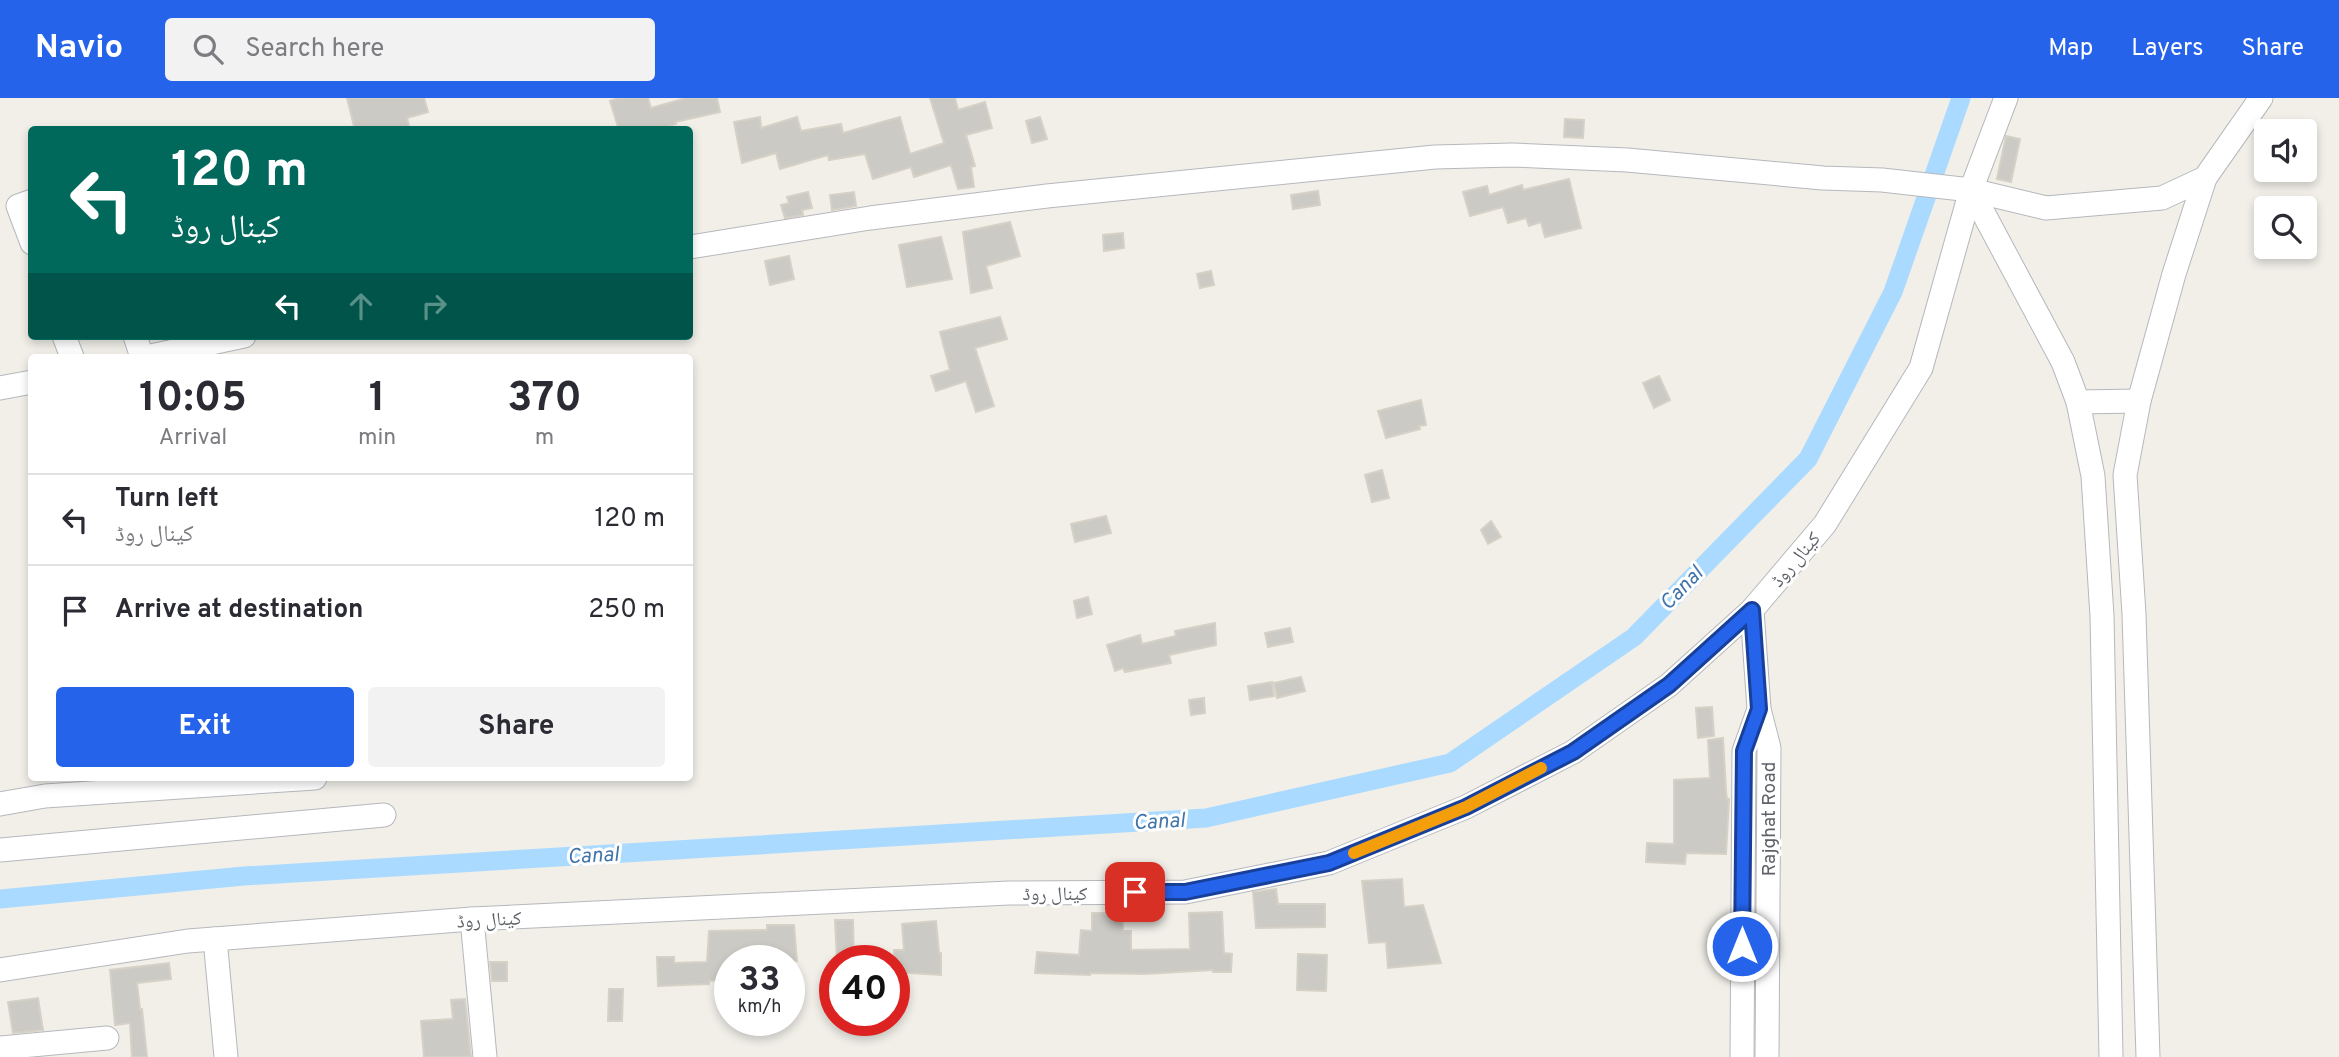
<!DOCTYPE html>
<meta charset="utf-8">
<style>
:root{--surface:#fff;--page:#f2f2f3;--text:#2b2b33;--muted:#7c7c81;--line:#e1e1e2;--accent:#2563eb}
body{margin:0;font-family:Overpass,"Noto Naskh Arabic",sans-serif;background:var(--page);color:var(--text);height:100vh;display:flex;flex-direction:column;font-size:26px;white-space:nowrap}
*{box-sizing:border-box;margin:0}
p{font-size:23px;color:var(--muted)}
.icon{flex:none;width:38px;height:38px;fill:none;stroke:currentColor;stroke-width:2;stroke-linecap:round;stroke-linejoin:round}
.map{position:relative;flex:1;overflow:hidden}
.details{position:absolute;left:28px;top:256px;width:665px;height:427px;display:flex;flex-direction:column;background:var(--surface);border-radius:7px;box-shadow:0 4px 10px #0003}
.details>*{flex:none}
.top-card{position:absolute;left:28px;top:28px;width:665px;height:214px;border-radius:7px;box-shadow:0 4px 10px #0003;background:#00695c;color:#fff;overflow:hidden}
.fabs{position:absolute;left:2254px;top:21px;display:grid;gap:14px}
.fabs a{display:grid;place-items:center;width:63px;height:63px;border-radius:7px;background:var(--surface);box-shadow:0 4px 10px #0003;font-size:35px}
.speed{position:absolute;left:714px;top:847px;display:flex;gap:14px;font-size:35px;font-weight:700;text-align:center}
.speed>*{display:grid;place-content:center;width:91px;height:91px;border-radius:50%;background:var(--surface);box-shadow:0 4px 10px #0003;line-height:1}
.speed small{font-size:18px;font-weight:400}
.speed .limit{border:10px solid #d22;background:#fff;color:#111}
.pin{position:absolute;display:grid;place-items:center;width:60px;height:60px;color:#fff;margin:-30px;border-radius:14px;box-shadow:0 4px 10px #0006}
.me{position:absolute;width:77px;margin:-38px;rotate:0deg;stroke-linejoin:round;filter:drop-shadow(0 0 5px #0008)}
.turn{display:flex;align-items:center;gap:24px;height:147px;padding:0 28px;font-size:32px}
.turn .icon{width:91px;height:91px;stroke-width:2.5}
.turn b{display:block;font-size:49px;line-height:60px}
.lanes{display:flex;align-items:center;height:66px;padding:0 28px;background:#0003;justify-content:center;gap:35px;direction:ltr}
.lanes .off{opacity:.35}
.eta{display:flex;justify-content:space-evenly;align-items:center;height:119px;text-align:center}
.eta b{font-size:42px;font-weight:700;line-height:49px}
.button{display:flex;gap:14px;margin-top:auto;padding:14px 28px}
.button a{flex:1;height:80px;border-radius:7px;background:var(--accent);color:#fff;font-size:28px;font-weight:700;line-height:80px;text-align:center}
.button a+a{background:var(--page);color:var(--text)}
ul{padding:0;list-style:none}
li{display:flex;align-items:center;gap:21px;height:91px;padding:0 28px;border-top:2px solid var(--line)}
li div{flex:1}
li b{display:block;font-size:26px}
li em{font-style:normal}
header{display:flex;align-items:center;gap:42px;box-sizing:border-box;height:98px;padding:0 35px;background:var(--accent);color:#fff}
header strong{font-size:33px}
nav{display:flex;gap:38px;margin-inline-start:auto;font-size:24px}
.search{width:490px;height:63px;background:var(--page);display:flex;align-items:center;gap:18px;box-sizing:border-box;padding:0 24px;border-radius:7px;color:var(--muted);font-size:26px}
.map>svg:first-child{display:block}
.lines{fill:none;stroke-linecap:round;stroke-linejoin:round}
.canal{stroke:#aadaff;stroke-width:19}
.building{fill:#cccac5;stroke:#d6d1c6;stroke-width:2}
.minor-casing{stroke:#b5b8bc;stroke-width:25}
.minor{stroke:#fff;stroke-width:23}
.route-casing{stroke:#184099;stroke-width:18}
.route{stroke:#2563eb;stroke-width:12}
.slow{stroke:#f59e0b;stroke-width:12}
.labels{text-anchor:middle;stroke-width:6;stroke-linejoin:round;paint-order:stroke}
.street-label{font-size:19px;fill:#5f6368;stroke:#fff}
.water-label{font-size:21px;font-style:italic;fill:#4174aa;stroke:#fff}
</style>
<header>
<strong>Navio</strong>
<div class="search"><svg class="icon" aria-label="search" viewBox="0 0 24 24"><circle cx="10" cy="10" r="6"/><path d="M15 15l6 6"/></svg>Search here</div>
<nav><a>Map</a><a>Layers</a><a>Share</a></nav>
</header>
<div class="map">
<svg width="2339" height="959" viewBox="0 0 2339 959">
<rect width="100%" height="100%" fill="#f1efe8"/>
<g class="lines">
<!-- canal -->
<polyline class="canal" points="0,801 244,778 1206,720 1450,665 1634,539 1808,361 1893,194 1961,0"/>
</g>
<!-- building -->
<g class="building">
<polygon points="347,0 424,0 428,14 407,20 410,32 355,32"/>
<polygon points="619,0 648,0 651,10 686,0 717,0 720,14 675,24 676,26 656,32 619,32 610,3"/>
<polygon points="930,0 955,0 958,12 985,4 992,30 966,37 975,68 971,69 974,89 958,91 951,67 914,79 911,69 873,81 865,56 829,62 828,57 780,71 776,55 742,65 734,24 760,19 761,30 797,19 801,33 841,26 843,35 900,19 910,56 944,45"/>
<polygon points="1040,19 1047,41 1032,45 1026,23"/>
<polygon points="1565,21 1584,22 1583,40 1564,39"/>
<polygon points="2006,38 2020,41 2011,84 1997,81"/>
<polygon points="1569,81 1581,130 1545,139 1541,124 1529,128 1526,120 1508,125 1503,109 1470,118 1463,94 1487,88 1489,97 1522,87 1523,92"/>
<polygon points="1318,93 1320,107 1293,111 1291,97"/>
<polygon points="808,94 812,110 802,112 803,117 785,120 781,107 789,105 787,99"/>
<polygon points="854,94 856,108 832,112 830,97"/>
<polygon points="1010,124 1020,158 986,168 992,190 971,195 963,134"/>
<polygon points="1123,135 1124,150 1104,153 1103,137"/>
<polygon points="941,139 952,181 907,189 899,147"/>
<polygon points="789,158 794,181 770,187 765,163"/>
<polygon points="1211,173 1214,187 1200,190 1197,176"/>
<polygon points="1000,219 1007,241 975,250 994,308 976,314 966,283 936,293 931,278 950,272 940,234"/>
<polygon points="1659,278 1670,302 1654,310 1643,285"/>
<polygon points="1421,302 1426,327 1419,328 1420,331 1386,340 1378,313"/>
<polygon points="1382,372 1389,400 1372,404 1365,377"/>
<polygon points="1106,418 1111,435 1075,444 1071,426"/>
<polygon points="1491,423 1501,439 1488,446 1481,432"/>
<polygon points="1088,499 1092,516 1077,520 1074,503"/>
<polygon points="1215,525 1216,547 1169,557 1171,565 1125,574 1123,570 1115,573 1107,547 1140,537 1142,546 1176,538 1175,533"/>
<polygon points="1290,530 1293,544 1268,549 1265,535"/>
<polygon points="1301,579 1305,593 1277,600 1274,585"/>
<polygon points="1272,584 1274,598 1250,602 1248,588"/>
<polygon points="1204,600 1205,615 1191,617 1189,602"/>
<polygon points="1712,609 1714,638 1698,640 1696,610"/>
<polygon points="1723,640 1726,693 1727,701 1729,701 1726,756 1686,755 1685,766 1646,764 1647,745 1674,746 1674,682 1710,680 1708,642"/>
<polygon points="1402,781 1404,809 1423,807 1441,865 1388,870 1386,844 1369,845 1362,783"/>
<polygon points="1276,791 1278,806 1325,806 1325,829 1256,830 1253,794"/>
<polygon points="1222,814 1224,855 1232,856 1231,874 1213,874 1213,872 1144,876 1090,875 1090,877 1035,875 1037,854 1079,857 1081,832 1092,833 1092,815 1122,815 1123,833 1131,833 1131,852 1190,851 1189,815"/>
<polygon points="835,822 853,822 854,863 837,863"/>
<polygon points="936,823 939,855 941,855 941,877 894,874 894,852 904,852 902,826"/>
<polygon points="767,827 794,827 797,863 730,863 730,881 709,883 709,886 658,888 657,859 674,859 674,865 707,864 709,833 767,832"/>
<polygon points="1298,856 1327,857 1326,893 1297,892"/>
<polygon points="490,864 507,864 507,883 492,883"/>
<polygon points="169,865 171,881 137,885 140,911 142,911 147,959 132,959 130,925 115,927 110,872"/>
<polygon points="609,891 623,891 622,923 608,923"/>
<polygon points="38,900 43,932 13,935 8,904"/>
<polygon points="465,901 471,959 424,959 421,923 453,921 451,902"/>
</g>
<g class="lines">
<defs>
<g id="minor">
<polyline points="1971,92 2063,264 2078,304 2093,378 2102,518 2111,959"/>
<polyline points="32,103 18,108 32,145"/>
<polyline points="690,149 870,120 1047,98 1435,59 1512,57 1627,62 1823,80 1882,82 1971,92 2046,110 2162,100 2205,80 2261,0"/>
<polyline points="64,238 72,259"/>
<polyline points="135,238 142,259"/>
<polyline points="146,259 244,238"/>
<polyline points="0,290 32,284"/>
<polyline points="2078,304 2139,303"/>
<polyline points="1752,512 1759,611 1769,650 1767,959"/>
<polyline points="0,706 45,698 315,680"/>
<polyline points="0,752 384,717"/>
<polyline points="472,821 485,959"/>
<polyline points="215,841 226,959"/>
<polyline points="0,872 188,843 472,821 1009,795 1185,794 1329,765 1466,709 1573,654 1669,587 1752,512 1825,426 1921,270 1971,92 2006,0"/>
<polyline points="0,950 107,940"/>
<polyline points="1742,959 1744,653 1759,611"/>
<polyline points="2148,959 2134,516 2125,377 2139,303 2174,176 2205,80"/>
</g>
</defs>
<!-- minor casing -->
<use href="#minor" class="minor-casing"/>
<!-- minor -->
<use href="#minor" class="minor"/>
</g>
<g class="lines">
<defs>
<polyline id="route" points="1135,794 1185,794 1329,765 1466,709 1573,654 1669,587 1752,512 1759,611 1744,653 1742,848"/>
</defs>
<!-- route casing -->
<use href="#route" class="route-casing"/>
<!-- route -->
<use href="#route" class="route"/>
<!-- slow -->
<polyline class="slow" points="1354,755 1466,709 1541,670"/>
</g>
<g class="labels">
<!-- street labels -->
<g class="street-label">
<text transform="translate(1795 461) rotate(-50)" y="7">کینال روڈ</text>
<text transform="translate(1768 721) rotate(-90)" y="7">Rajghat Road</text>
<text x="1055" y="802">کینال روڈ</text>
<text transform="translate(489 821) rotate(-3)" y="7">کینال روڈ</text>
</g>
<!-- water labels -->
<g class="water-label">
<text transform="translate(1681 490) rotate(-46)" y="7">Canal</text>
<text transform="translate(1159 723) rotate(-3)" y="7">Canal</text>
<text transform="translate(593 757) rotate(-3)" y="7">Canal</text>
</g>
</g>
</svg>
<div class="fabs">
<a><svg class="icon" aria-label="sound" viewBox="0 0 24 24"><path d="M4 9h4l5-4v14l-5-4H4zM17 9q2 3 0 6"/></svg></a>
<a><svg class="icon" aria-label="search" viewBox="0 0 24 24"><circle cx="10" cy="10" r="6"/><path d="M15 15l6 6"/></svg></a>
</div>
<div class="speed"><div>33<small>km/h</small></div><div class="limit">40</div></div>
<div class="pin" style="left:1135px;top:794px;background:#d93025"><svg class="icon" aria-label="arrive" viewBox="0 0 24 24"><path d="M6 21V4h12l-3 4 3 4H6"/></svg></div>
<svg class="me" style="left:1742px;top:848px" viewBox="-20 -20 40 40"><circle r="17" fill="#2563eb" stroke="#fff" stroke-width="3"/><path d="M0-11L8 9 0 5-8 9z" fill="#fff"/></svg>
<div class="top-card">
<div class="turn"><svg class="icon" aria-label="left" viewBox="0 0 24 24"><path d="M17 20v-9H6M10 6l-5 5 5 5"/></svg><div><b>120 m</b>کینال روڈ</div></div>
<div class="lanes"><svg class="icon" aria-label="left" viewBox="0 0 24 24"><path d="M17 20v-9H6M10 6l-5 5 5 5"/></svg><svg class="icon off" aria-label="ahead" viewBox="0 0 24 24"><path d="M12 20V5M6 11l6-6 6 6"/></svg><svg class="icon off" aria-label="right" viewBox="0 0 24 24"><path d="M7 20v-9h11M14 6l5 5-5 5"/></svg></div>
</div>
<section class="details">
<div class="eta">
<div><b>10:05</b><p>Arrival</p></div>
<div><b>1</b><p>min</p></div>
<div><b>370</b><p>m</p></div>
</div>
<ul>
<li><svg class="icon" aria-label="left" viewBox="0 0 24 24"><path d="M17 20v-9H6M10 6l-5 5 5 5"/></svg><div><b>Turn left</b><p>کینال روڈ</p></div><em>120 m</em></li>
<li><svg class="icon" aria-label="arrive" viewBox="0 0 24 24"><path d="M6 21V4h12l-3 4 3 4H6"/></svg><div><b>Arrive at destination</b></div><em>250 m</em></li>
</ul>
<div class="button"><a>Exit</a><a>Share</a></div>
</section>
</div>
